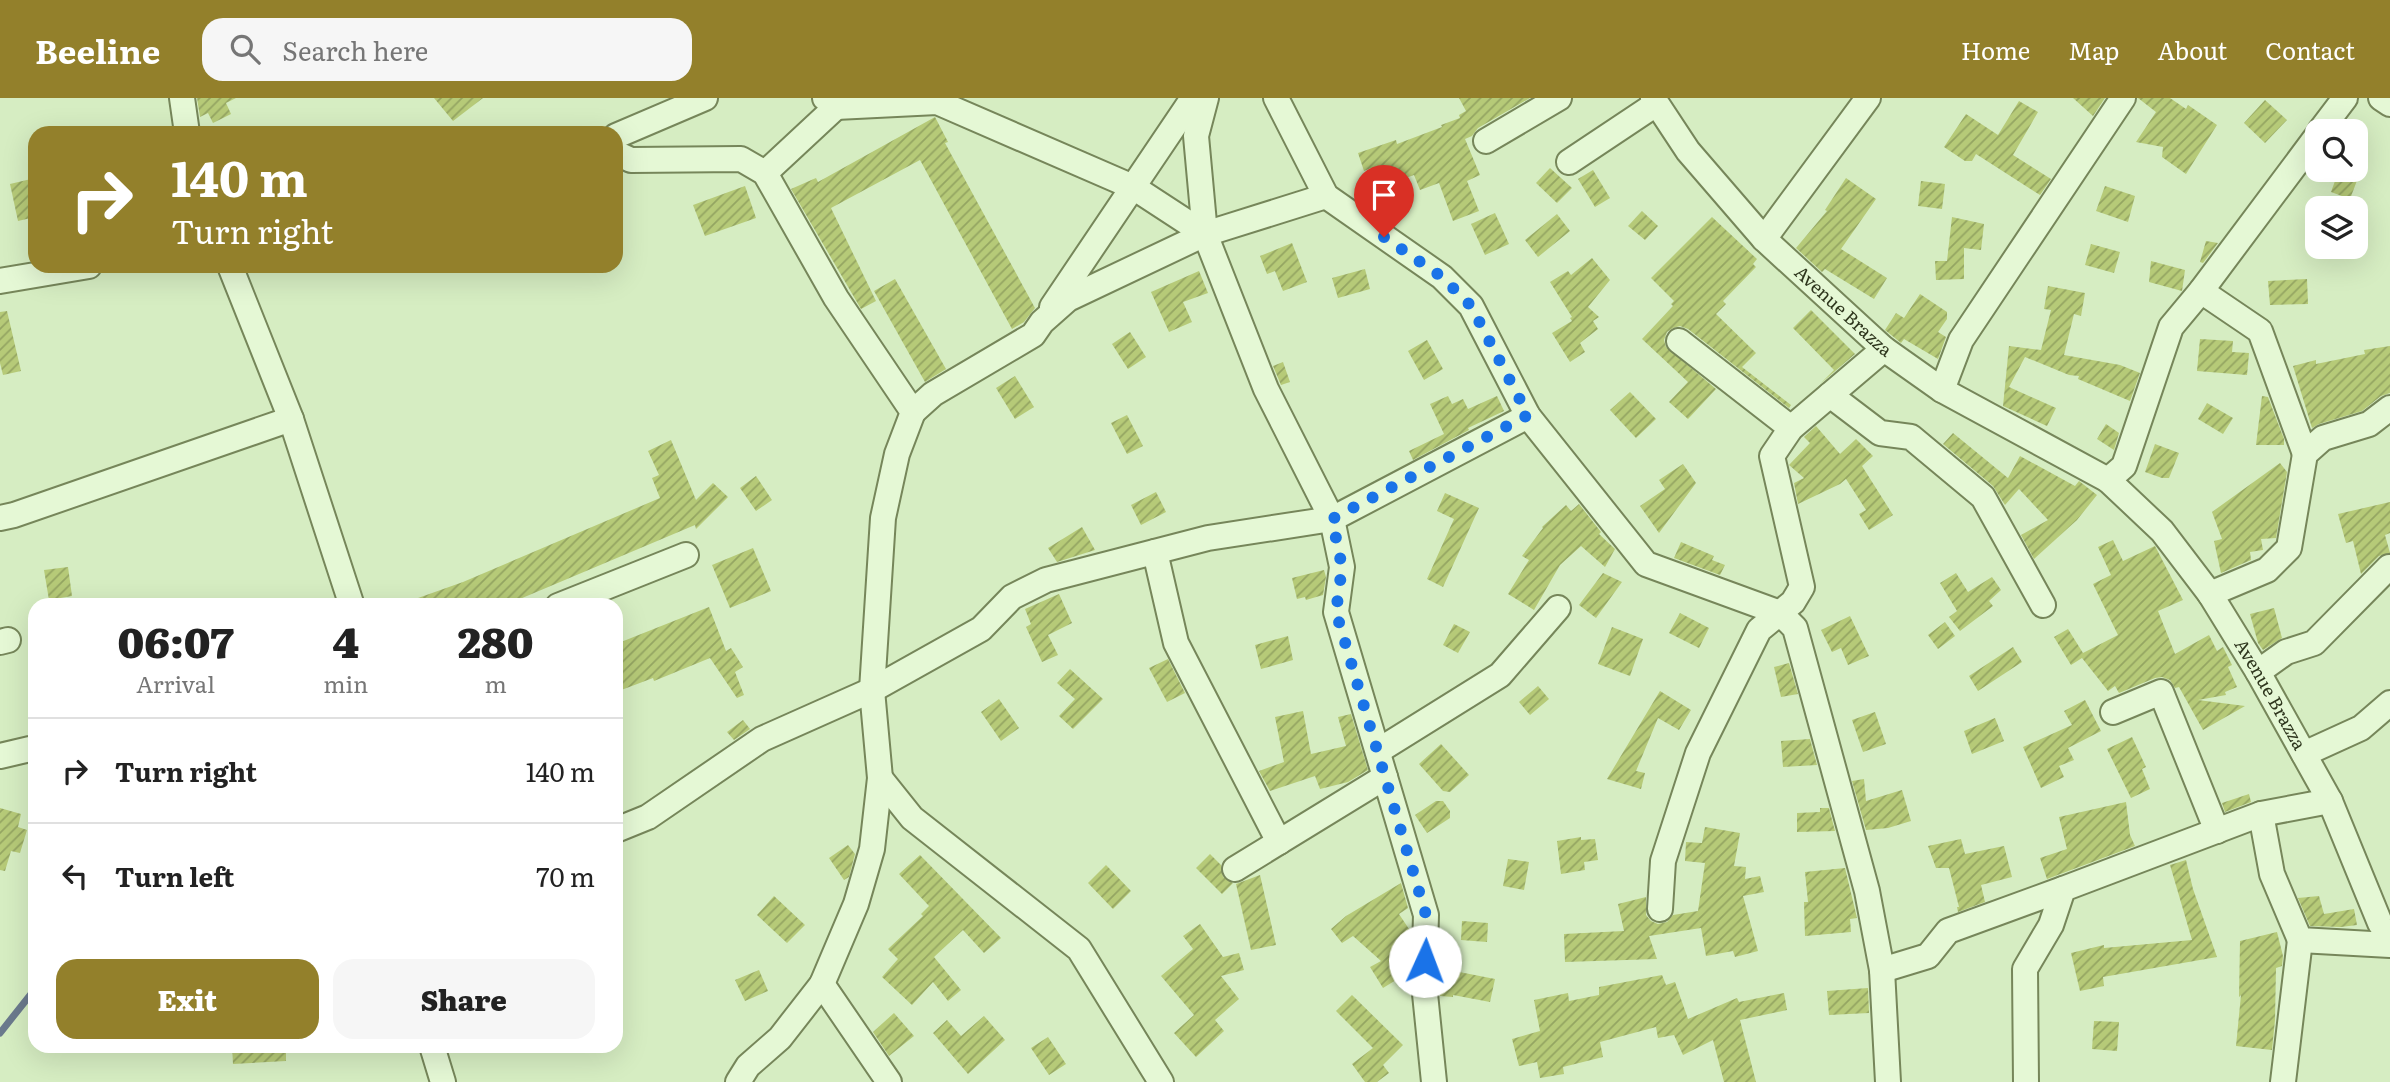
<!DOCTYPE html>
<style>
:root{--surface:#fff;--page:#f6f6f6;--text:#222;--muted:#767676;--line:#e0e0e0;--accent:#93802b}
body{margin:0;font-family:Literata,serif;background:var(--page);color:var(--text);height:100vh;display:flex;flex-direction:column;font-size:26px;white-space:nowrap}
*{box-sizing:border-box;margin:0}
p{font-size:23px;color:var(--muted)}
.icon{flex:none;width:38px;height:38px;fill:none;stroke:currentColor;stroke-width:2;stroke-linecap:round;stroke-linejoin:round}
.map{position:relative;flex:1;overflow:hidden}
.drawer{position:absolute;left:28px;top:500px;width:595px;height:455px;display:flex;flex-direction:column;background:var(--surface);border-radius:21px;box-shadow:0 7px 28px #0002}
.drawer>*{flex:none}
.banner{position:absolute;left:28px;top:28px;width:595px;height:147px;border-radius:21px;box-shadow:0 7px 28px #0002;background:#93802b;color:#fff;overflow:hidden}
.controls{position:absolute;left:2305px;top:21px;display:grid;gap:14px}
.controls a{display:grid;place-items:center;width:63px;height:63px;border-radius:14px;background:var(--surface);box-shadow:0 7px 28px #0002;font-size:35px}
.pin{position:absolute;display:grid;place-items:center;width:60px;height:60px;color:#fff;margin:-72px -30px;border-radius:50% 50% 50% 0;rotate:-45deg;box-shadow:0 0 7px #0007}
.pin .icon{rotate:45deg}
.me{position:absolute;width:77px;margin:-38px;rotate:2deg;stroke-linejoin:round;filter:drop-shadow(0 0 5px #0008)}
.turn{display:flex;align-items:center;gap:24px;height:147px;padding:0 28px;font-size:32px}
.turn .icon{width:91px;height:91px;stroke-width:2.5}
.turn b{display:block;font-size:49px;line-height:60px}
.eta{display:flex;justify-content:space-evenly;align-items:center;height:119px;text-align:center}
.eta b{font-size:42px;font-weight:800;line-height:49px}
.primary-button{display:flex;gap:14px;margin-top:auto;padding:14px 28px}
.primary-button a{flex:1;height:80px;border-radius:21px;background:var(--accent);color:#fff;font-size:28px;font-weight:800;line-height:80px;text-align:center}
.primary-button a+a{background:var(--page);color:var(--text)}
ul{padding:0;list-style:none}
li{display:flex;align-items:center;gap:21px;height:105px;padding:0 28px;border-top:2px solid var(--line)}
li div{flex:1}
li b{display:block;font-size:26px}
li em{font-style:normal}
header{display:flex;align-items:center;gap:42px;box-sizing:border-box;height:98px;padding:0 35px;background:var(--accent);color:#fff}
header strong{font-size:33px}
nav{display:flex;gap:38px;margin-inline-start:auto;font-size:24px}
.search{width:490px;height:63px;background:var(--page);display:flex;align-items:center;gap:18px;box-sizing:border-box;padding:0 24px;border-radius:21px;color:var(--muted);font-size:26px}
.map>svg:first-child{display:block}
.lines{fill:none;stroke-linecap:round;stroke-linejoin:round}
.stream{stroke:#6b7a8d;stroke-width:7}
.building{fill:url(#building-hatch)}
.minor-casing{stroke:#76865a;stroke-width:28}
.minor{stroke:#e5f8d5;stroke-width:24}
.route{stroke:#1a73e8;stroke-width:12;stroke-dasharray:0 21.6}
.labels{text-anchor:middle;stroke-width:7;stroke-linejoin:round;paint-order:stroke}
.street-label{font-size:18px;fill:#2e361d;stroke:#e1f4d1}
</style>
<header>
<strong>Beeline</strong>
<div class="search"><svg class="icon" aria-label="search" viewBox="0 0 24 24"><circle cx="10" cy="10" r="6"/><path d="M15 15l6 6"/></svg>Search here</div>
<nav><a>Home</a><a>Map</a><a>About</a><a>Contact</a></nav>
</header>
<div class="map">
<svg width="2390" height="984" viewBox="0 0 2390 984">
<defs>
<pattern id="building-hatch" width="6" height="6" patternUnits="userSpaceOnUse" patternTransform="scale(1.75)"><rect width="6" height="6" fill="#b6ca78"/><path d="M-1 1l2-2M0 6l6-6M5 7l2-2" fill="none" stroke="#94a562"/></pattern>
</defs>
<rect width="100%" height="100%" fill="#d6edc2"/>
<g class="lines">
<!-- stream -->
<polyline class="stream" points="0,935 35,891"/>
</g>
<!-- building -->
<g class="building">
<polygon points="197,0 236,0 226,5 231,16 213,25 208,15 200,19"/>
<polygon points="434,0 483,0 453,23"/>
<polygon points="1459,0 1530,0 1478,30 1472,38 1465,41 1480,77 1467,83 1479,113 1453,123 1439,85 1420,92 1414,77 1378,90 1371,70 1364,73 1358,55 1396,42 1397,46 1442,29 1441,27 1460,20 1459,17 1466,13"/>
<polygon points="2073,0 2105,0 2093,18"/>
<polygon points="2138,0 2170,0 2186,11 2188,7 2217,27 2186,76 2162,59 2163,49 2136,44 2156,14"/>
<polygon points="2265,2 2287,22 2265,45 2244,25"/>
<polygon points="2019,3 2038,14 2013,57 2051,81 2040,97 1976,56 1972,63 1965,63 1944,49 1966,16 1998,37"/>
<polygon points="935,19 948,44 945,45 1035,210 1024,224 1012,231 920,62 831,110 876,203 861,211 791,91 816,80 818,84"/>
<polygon points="1550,70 1572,90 1557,105 1536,85"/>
<polygon points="1593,72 1610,100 1595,109 1578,81"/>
<polygon points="2339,72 2361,72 2350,101 2331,94"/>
<polygon points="1846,80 1876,101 1841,151 1887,180 1874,201 1825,171 1822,174 1796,150 1827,113 1825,112"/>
<polygon points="31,81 35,99 35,119 18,123 10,86"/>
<polygon points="1921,83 1945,86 1942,111 1918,108"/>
<polygon points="745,88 756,120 705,138 693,107"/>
<polygon points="2105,88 2135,98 2128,124 2096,113"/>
<polygon points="1642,113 1658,128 1645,142 1628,128"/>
<polygon points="1495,115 1509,146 1485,157 1471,126"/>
<polygon points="1557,116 1570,133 1538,159 1525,142"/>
<polygon points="1712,119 1757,161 1753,166 1756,169 1723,203 1726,206 1716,216 1756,255 1742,269 1791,307 1789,310 1688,231 1680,228 1673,230 1667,234 1664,242 1666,249 1716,291 1688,321 1669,304 1688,284 1642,241 1673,208 1671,206 1674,203 1651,180"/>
<polygon points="1952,119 1984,126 1981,152 1964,150 1964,181 1936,182 1935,163 1947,163"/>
<polygon points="2206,143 2218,145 2203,165 2200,164"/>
<polygon points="1292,145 1307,184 1283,193 1275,173 1267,176 1260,158"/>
<polygon points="2091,146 2120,154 2114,175 2085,167"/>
<polygon points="1592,160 1610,182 1588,209 1599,219 1593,223 1598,231 1580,245 1585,254 1570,264 1552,235 1572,223 1570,220 1572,219 1550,184 1568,173 1571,177"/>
<polygon points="2151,163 2185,172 2182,193 2149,184"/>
<polygon points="1365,171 1370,191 1338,200 1332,180"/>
<polygon points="1199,173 1208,195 1183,204 1192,224 1169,234 1151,194"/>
<polygon points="895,181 946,271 925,284 874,193"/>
<polygon points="2307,181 2308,206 2270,207 2268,183"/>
<polygon points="2048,188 2085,195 2081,218 2074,216 2064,257 2120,267 2140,275 2130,303 2078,281 2079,278 2069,277 2025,259 2009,289 2056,310 2047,328 2003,308 2009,248 2041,252 2051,212 2044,211"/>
<polygon points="1920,196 1947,214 1947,221 1938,234 1946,239 1938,261 1904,241 1901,245 1885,232 1896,215 1904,220"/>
<polygon points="1811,212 1855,256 1820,286 1834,272 1793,230"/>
<polygon points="7,213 21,273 3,277 0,265 0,214"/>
<polygon points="1130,234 1146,259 1128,271 1112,246"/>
<polygon points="2200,241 2233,243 2232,254 2249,255 2247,277 2197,273"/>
<polygon points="1427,242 1443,271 1424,282 1408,253"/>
<polygon points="2390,248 2390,295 2381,298 2362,313 2319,326 2312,330 2293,268 2316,262 2316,266 2365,256 2364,252"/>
<polygon points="1283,264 1290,284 1281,287 1273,268"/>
<polygon points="1015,278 1034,309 1015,321 996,290"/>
<polygon points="1630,294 1656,321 1636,340 1610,312"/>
<polygon points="1448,298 1452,306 1463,301 1468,311 1497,298 1504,313 1468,330 1469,332 1413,362 1409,353 1444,336 1430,306"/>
<polygon points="2262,298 2268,299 2284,341 2284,347 2256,347"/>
<polygon points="2207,305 2233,320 2223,336 2198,321"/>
<polygon points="1127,317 1143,348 1127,356 1111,325"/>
<polygon points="2106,326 2119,335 2114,352 2097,341"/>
<polygon points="1816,328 1840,356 1856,341 1873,358 1862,368 1893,417 1869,432 1859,416 1866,412 1846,381 1840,386 1798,406 1794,385 1804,380 1789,367 1810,345 1804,339"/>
<polygon points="1953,335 2008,380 2020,358 2075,388 2079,383 2097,397 2077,422 2034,461 2021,437 2048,422 2019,391 2005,407 1993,388 1943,346"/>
<polygon points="671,342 696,402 713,385 728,399 696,431 695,427 503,508 405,508 404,505 463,484 660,400 652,380 659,377 648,353"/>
<polygon points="2155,346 2179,355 2169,380 2162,380 2145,374"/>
<polygon points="2280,365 2287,374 2276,440 2261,441 2263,452 2250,454 2251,462 2221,475 2214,443 2222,441 2212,414"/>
<polygon points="1683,366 1696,385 1659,435 1640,408 1665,391 1659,382"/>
<polygon points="756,378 772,402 756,413 740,390"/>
<polygon points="1156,394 1166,414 1141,427 1131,407"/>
<polygon points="1445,395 1479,410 1443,489 1427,481 1454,421 1437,413"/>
<polygon points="2390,404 2390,435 2385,437 2390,455 2379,458 2361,476 2353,443 2346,445 2338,416"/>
<polygon points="1579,406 1601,434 1599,436 1615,451 1605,469 1581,448 1560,467 1534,512 1508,496 1529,462 1522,458 1543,430 1542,429 1566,407 1571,413"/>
<polygon points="1082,429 1095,452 1057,464 1048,450"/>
<polygon points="2113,442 2123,463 2155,448 2183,502 2158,513 2175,556 2209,537 2217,553 2223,549 2232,567 2228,569 2237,589 2225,594 2226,597 2198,602 2245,608 2203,632 2179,589 2175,590 2170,582 2162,579 2155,580 2119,595 2115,588 2108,593 2082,560 2071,567 2054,539 2068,531 2083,555 2118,537 2093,486 2111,477 2098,449"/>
<polygon points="1681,444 1714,458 1712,462 1725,467 1720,477 1674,460"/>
<polygon points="753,450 771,493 730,510 712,467"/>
<polygon points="68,469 72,498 49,502 44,472"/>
<polygon points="1324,472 1326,479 1323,497 1306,502 1305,499 1297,501 1292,480"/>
<polygon points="1603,475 1622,484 1596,520 1579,507"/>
<polygon points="1956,475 1968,494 1992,479 2001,492 1989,503 1993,508 1960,533 1949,519 1957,513 1940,485"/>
<polygon points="1059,496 1072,525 1048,537 1058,557 1042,564 1026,529 1031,526 1025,511"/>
<polygon points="709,509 726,553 731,550 743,569 735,574 744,597 737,600 710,560 654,583 653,580 616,594 616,546"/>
<polygon points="2274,510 2282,540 2263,552 2258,545 2250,516"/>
<polygon points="1680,515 1709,530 1699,550 1669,535"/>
<polygon points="1850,518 1869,558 1848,567 1841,550 1832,554 1821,532"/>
<polygon points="1945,524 1955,538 1938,551 1928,537"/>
<polygon points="1454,526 1470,534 1458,555 1443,547"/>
<polygon points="1612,529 1643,541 1630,578 1598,566"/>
<polygon points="1288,538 1293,562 1261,571 1255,547"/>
<polygon points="2013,549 2022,564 1978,593 1969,578"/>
<polygon points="1168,561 1185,595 1167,604 1149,570"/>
<polygon points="1789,565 1798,596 1781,599 1774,569"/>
<polygon points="1070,571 1103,601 1073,631 1059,618 1075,601 1057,585"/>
<polygon points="1538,588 1549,601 1530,617 1519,604"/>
<polygon points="1660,593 1691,612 1679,632 1658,620 1636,673 1645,675 1641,691 1607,681"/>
<polygon points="999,601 1019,630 1001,643 981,614"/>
<polygon points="2085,602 2101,633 2068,650 2074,662 2059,668 2064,679 2041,690 2023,649 2072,627 2064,613"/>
<polygon points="1303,613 1311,656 1346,648 1338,619 1351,616 1368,672 1348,684 1320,691 1315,678 1270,693 1259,673 1284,664 1275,619"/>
<polygon points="1875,614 1886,646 1863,654 1852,622"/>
<polygon points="1995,620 2004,643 1972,656 1964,633"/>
<polygon points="743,622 750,631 734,642 727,634"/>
<polygon points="2132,639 2146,669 2142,671 2150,691 2131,700 2107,651"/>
<polygon points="1810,641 1817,667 1783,669 1781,643"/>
<polygon points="1441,646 1469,677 1450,694 1443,693 1419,666"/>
<polygon points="1864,681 1866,703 1902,692 1911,723 1888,730 1866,732 1852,683"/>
<polygon points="2249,696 2251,704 2225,714 2222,705"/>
<polygon points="1436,703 1443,703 1450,713 1450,720 1427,735 1415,717"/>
<polygon points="2126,704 2130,737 2135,748 2047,781 2040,760 2067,751 2059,719"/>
<polygon points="0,710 21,716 18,729 27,732 20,755 11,753 5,773 0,772"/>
<polygon points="1820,710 1829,710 1835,733 1797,734 1797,715 1820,714"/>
<polygon points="1705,729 1740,735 1734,768 1746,769 1745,781 1760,778 1764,794 1743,798 1758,853 1735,859 1733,853 1706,858 1701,830 1649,838 1657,861 1565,864 1564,836 1624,833 1618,806 1646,799 1646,817 1651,823 1658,826 1667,824 1673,817 1698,813 1705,765 1685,763 1686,744 1702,745"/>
<polygon points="1581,739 1581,742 1595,741 1598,762 1584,764 1585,772 1561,776 1557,743"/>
<polygon points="1961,741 1965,756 2004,748 2012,779 1981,787 1985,804 1958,814 1957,809 1959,809 1949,770 1936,770 1928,748"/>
<polygon points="848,747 855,756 849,779 844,782 829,760"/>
<polygon points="1210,756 1221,767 1223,779 1233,785 1222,796 1196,770"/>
<polygon points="920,757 1001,840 984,855 963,832 934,859 961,892 948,903 933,884 912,907 882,879 898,861 888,851 923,818 921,816 929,808 899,776"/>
<polygon points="1508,761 1529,764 1524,792 1503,788"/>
<polygon points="2186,762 2193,791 2217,859 2103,879 2104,888 2080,893 2071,855 2104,847 2104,850 2192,842 2170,767"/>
<polygon points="1106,767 1131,793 1113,811 1088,785"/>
<polygon points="1845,770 1857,820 1850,821 1851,834 1805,838 1804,804 1808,804 1805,774"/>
<polygon points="1260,777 1276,847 1251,852 1236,786"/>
<polygon points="1401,785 1408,810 1399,816 1411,834 1409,874 1383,890 1370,869 1381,863 1353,838 1342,845 1331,831 1346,818"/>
<polygon points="774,798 805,827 787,845 757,817"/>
<polygon points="2319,798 2324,816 2354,811 2357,827 2341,829 2310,828 2298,800"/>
<polygon points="1462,823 1488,825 1487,844 1461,842"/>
<polygon points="1200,826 1223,859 1239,855 1244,872 1221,878 1239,901 1215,922 1224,933 1196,959 1174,935 1194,917 1161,878 1193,851 1183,838"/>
<polygon points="2277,834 2283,858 2282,868 2276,870 2275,922 2272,952 2236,948 2241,897 2239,899 2240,843"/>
<polygon points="1439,870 1495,881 1490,904 1453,897 1453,899 1440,898"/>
<polygon points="759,872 768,893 745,903 735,882"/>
<polygon points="1662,877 1666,887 1675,884 1688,921 1737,900 1739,904 1784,895 1787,912 1740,922 1756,984 1724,984 1713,942 1683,957 1674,937 1658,940 1656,929 1600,944 1603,959 1563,969 1564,976 1540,980 1537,964 1519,968 1512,941 1540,933 1534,902 1568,895 1569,903 1599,897 1599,889"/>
<polygon points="1868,890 1869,915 1829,917 1827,893"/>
<polygon points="1352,897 1403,947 1383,967 1389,975 1377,984 1365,984 1352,966 1373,950 1336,913"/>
<polygon points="894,915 914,938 889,958 873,934"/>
<polygon points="984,918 1005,942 968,976 933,935 947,922 961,938"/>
<polygon points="2094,923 2119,924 2117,953 2092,951"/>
<polygon points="1048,939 1066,966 1049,977 1031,950"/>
<polygon points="232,948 286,948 286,963 233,966"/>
</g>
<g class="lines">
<defs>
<g id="minor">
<polyline points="182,0 187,35"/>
<polyline points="825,0 836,9 937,4 1133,89 1205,136"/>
<polyline points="1206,0 1196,38 1205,136 1266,291 1332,421 1342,469 1336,514 1426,817 1424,886 1434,984"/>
<polyline points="1276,0 1326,98 1442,179 1471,208 1528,318 1646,466 1780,515 1795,530 1867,793 1882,872 1888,984"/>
<path id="s1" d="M 1653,0 L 1688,53 L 1764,141 L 1884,251 L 1942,292 L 2108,382 L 2162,433 L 2210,496 L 2258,574 L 2330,703 L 2380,825 L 2390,840"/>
<polyline points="2381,0 2390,6"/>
<polyline points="2320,33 2345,0"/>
<polyline points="616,38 705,0"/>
<polyline points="1486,43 1559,0"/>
<polyline points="616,55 631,62 741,61 765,75 836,200 913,314 897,356 883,420 872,592 880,680 872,751 856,806 822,886 780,940 748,968 738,984"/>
<polyline points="1569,64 1656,6"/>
<polyline points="765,75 836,9"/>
<polyline points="1764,141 1868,0"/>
<polyline points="230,168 291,321 352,508"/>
<polyline points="0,183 89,168"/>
<polyline points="2201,193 2260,233 2305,356"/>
<polyline points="1052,209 1193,0"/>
<polyline points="1679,243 1791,330"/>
<polyline points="1942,292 1961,242 2123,0"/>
<polyline points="1830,297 1880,335 1911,339 1983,399 2043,507"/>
<polyline points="913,314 933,296 1033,237 1042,224 1068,201 1205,136 1326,98"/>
<polyline points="2108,382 2124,368 2171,229 2201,193 2317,38"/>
<polyline points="0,420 14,417 291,321"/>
<polyline points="1155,454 1176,545 1279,744"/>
<polyline points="2210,496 2267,472 2289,450 2305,356 2323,340 2369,326 2390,310"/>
<polyline points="558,508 686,457"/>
<polyline points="0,544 8,542"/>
<polyline points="2258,574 2286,554 2314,545 2389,469"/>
<polyline points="2113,614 2161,594 2217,733"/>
<polyline points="1378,653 1500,577 1558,510"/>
<polyline points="2304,656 2361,630 2390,605"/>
<polyline points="0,658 30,651"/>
<polyline points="880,680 912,720 1079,851 1161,984"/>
<polyline points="2261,716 2272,776 2300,842 2390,847"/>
<polyline points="616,732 648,719 762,641 872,592 981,531 1012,499 1046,482 1208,440 1332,421 1528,318"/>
<polyline points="1235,771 1385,679"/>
<polyline points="1660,811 1663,763 1698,655 1759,532 1793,504 1802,489 1772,358 1791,330 1884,251"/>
<polyline points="1882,872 1928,858 1948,833 2063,791"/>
<polyline points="822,886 889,984"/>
<polyline points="432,948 443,984"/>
<polyline points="2026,984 2025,871 2051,827 2063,791 2261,716 2330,703"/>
<polyline points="2283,984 2300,842"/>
</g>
</defs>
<!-- minor casing -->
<use href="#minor" class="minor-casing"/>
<!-- minor -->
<use href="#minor" class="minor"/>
</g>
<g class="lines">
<!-- route -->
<polyline class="route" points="1384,139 1442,179 1471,208 1528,317 1332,421 1342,469 1336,514 1426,817 1425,863"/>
</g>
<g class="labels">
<!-- street labels -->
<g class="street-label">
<text dy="6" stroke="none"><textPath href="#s1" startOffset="287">Avenue Brazza</textPath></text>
<text dy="6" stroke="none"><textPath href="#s1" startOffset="873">Avenue Brazza</textPath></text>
</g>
</g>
</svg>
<div class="controls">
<a><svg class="icon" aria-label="search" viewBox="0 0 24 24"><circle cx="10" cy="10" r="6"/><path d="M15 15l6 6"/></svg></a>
<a><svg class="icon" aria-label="layers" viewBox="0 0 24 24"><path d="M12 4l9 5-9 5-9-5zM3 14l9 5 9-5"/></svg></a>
</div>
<div class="pin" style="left:1384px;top:139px;background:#d93025"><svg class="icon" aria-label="arrive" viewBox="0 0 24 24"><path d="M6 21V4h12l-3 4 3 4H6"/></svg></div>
<svg class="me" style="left:1425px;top:863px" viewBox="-20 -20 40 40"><circle r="19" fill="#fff"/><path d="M0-13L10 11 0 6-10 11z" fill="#1a73e8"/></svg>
<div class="banner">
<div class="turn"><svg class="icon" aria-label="right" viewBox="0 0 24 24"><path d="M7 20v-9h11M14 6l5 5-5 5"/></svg><div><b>140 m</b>Turn right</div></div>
</div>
<section class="drawer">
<div class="eta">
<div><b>06:07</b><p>Arrival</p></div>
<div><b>4</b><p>min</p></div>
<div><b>280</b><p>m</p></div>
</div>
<ul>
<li><svg class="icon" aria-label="right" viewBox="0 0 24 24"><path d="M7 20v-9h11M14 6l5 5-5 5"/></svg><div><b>Turn right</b></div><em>140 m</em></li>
<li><svg class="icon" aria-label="left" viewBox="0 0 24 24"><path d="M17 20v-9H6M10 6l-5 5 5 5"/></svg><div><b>Turn left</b></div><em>70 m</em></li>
</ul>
<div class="primary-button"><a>Exit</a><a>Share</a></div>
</section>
</div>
